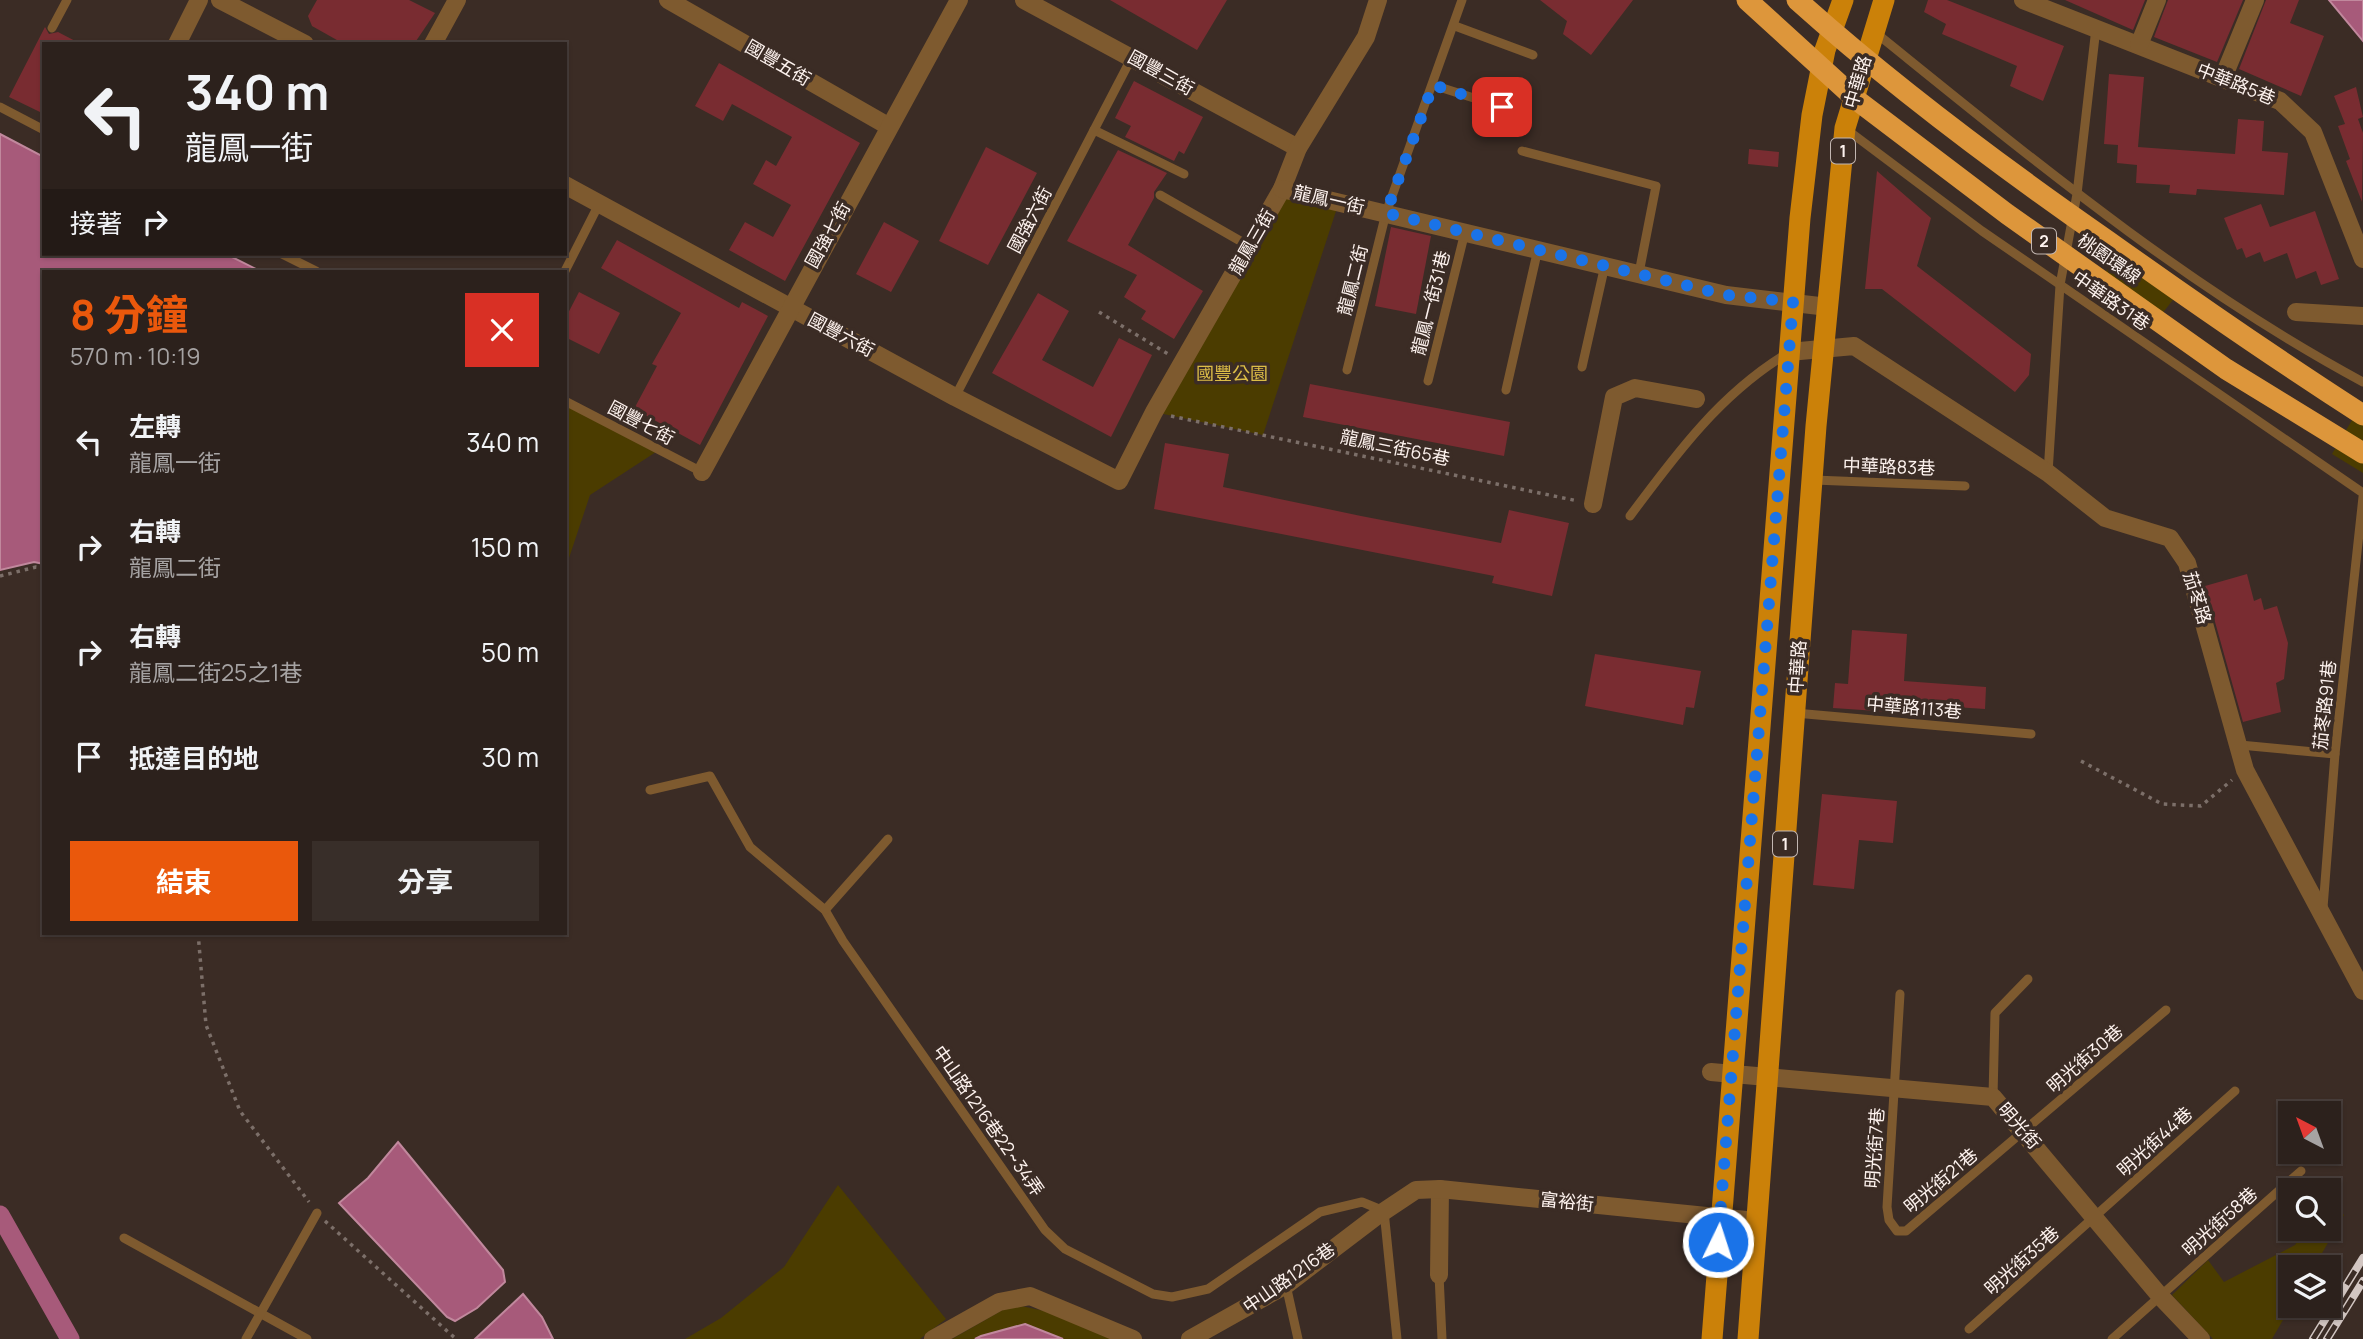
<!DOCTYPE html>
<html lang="zh-TW">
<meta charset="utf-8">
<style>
:root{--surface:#2c211c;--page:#382e29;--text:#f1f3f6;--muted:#a6a3a3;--line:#483e3b;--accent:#ea580c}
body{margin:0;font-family:Manrope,"Noto Sans TC",sans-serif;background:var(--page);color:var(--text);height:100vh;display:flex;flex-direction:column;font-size:26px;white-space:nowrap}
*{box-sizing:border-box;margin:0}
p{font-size:23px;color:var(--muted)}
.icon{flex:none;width:38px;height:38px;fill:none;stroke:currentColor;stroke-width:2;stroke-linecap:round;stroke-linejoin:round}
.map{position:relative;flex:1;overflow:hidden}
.drawer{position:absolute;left:42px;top:270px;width:525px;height:665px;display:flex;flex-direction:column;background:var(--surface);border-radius:0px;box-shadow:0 2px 5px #0004,0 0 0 2px var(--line)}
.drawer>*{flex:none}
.guide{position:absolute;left:42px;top:42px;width:525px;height:214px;border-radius:0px;box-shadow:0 2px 5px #0004,0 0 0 2px var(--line);background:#2c211c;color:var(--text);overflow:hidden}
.needle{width:46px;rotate:319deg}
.fabs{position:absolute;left:2278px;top:1101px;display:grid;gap:14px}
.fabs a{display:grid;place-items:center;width:63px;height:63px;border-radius:0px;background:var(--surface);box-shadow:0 2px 5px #0004,0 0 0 2px var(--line);font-size:35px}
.pin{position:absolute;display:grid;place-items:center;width:60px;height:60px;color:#fff;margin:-30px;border-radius:14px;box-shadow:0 4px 10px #0006}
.me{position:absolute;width:77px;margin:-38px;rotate:4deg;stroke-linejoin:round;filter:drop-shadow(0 0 5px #0008)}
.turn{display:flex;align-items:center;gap:24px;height:147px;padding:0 28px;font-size:32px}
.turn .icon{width:91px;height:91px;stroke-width:2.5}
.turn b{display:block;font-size:49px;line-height:60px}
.then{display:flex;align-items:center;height:66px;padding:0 28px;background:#0003;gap:14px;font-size:26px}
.round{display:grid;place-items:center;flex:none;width:74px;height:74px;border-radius:0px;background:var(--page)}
.overview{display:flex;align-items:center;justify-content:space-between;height:119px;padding:0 28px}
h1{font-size:42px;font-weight:700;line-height:52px;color:var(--accent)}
.action{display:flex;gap:14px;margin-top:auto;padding:14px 28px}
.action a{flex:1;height:80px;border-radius:0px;background:var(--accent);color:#fff;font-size:28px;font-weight:700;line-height:80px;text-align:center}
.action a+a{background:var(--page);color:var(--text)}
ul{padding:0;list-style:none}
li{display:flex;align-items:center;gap:21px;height:105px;padding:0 28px}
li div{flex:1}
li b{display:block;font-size:26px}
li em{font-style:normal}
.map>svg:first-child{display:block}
.green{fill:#4b3c00}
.water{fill:#a75a7a;stroke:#c1889d;stroke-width:2}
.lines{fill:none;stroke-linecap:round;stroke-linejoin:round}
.canal{stroke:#a75a7a;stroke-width:19}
.building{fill:#792c31}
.path{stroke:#7c6f69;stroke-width:3.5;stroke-dasharray:3.5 5;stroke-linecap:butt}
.lane{stroke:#7e5a2f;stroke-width:9}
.street{stroke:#7e5a2f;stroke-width:18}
.primary{stroke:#cb8109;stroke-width:21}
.rail-casing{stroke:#d2c6c2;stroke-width:8}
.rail{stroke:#3b2c25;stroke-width:5;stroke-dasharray:16;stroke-linecap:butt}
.highway-bridge{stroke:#dd963b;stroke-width:21}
.route{stroke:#1a73e8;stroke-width:12;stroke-dasharray:0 21.6}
.labels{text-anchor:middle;stroke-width:7;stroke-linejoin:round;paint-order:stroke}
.shield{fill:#3b2c25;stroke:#c3b7b2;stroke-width:2}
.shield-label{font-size:16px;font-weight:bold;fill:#fdf2ee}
.street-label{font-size:18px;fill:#fdf2ee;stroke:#3b2c25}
.park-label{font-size:18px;fill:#dcbd47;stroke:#3b2c25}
</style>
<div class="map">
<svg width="2363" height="1339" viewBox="0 0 2363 1339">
<rect width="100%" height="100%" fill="#3b2c25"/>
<!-- green -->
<g class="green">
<polygon points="1282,189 1339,202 1263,435 1154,412"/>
<polygon points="2122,250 2180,291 2161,315 2104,274"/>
<polygon points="565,402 659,450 590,495 565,570"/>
<polygon points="2355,415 2363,420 2363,473 2332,454"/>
<polygon points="838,1185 946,1319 920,1339 685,1339 721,1318 784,1267"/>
<polygon points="2329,1201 2344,1215 2314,1267 2291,1267 2291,1306 2272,1339 2213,1339 2172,1295 2208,1260 2224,1282 2295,1245 2305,1229 2329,1228"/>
<polygon points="1013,1304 1053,1313 1118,1339 952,1339"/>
</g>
<!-- water -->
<g class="water">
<polygon points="2329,0 2363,0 2363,41"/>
<polygon points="0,134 44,157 44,254 226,254 260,271 44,271 44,564 34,562 0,570"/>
<polygon points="398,1142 503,1270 505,1282 477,1308 455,1321 447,1317 339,1203 368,1178"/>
<polygon points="523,1294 542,1317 553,1339 475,1339"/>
<polygon points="1025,1324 1063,1339 975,1339 981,1336"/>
</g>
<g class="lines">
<!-- canal -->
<polyline class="canal" points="0,1215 70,1339"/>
</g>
<!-- building -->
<g class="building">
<polygon points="317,0 409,0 435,13 414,44 344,44 312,26 308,16"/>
<polygon points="1110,0 1227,0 1197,50"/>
<polygon points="1540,0 1633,0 1591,55 1563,34 1567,21"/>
<polygon points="1928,0 1947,0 2064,46 2043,101 2010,86 2017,66 1942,34 1946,24 1924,12"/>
<polygon points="2065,0 2145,0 2133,30"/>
<polygon points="2168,0 2243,0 2217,62 2154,37"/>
<polygon points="2266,0 2299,0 2290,23 2324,36 2301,96 2239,69"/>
<polygon points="45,27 49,34 58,32 81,44 44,44 44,105 40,112 9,97"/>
<polygon points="719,63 860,143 785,281 729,250 745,222 773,237 791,205 753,184 766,160 776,166 792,137 732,104 723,121 695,106"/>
<polygon points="2109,74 2144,77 2138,147 2235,154 2238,119 2264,121 2262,151 2288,153 2284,195 2197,189 2196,195 2169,193 2170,185 2136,183 2137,165 2117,163 2118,145 2104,144"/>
<polygon points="1134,81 1203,117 1184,154 1179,151 1174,161 1125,137 1131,126 1115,118"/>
<polygon points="2356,87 2363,117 2358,119 2363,133 2362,202 2346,161 2350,159 2338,126 2345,124 2334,96"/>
<polygon points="986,147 1037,173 988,265 939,241"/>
<polygon points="1749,149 1779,152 1778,167 1748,164"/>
<polygon points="1118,150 1167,173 1154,192 1154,198 1128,245 1203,291 1174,339 1141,319 1146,311 1124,297 1137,275 1067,241"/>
<polygon points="1877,171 1931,218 1917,266 2031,354 2029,375 2015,392 1882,289 1865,289"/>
<polygon points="2261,204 2270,227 2315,211 2339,279 2321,285 2316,271 2296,279 2287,253 2264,262 2260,252 2246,258 2242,248 2237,250 2224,218"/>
<polygon points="884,222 919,241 891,292 856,274"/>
<polygon points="1391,227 1431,236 1416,314 1375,306"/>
<polygon points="617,240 739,308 742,302 768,316 700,445 634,409 657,366 652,364 681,313 601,268"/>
<polygon points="579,292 620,313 599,354 565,337 565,319"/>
<polygon points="1038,293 1069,311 1042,360 1093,387 1119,338 1152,355 1111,437 992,373"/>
<polygon points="1310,384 1510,422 1504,456 1303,417"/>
<polygon points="1165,443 1229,454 1223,487 1361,516 1501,543 1509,510 1569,523 1552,596 1492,583 1494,576 1154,509"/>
<polygon points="2247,574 2254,601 2261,598 2264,610 2277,606 2288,643 2284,679 2276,683 2281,712 2243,722 2205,586"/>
<polygon points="1852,630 1907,634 1904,681 1986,687 1985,709 1924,705 1921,714 1833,708 1835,683 1848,684"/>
<polygon points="1595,654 1701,671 1694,708 1686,707 1683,725 1585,706"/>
<polygon points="1822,794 1897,801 1893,843 1859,840 1854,889 1813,885"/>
</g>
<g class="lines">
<!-- path -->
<g class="path">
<polyline points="1099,312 1168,354"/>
<polyline points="1171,416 1578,501"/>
<polyline points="0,576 36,567 44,568"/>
<polyline points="2081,761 2162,804 2201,806 2232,780"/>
<polyline points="198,933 206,1025 240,1111 309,1202"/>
<polyline points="325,1221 456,1339"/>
</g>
<!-- lane -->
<g class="lane">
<polyline points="1455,26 1533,55"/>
<polyline points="52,28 67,0"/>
<path d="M 1876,33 C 2031,158 2186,287 2363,382"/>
<polyline points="1433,85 1502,107"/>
<polyline points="0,107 44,130"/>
<polyline points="1846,129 1982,231 2363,493"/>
<polyline points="1094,130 1184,174"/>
<polyline points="1522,151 1656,186 1639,273"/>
<polyline points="1160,195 1249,246"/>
<polyline points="282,254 316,271"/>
<polyline points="565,271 599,204"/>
<polyline points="1582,367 1605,265"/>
<polyline points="1347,370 1386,213 1462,0"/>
<polyline points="1428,381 1465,232"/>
<polyline points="1506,390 1538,249"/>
<polyline points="955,397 1132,57"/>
<polyline points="565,401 702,472"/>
<polyline points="2048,473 2060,285 2077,194 2096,28"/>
<polyline points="1814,480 1965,486"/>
<path d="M 1630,516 C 1676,454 1721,393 1788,353"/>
<polyline points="1795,713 2031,734"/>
<polyline points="2240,745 2335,754"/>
<polyline points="650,790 710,776 750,847 825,910 843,941 1045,1230 1065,1249 1153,1294 1172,1297 1208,1289 1320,1212 1362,1202 1384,1211 1397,1339"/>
<polyline points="2323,908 2335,754 2363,497"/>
<polyline points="825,910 888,839"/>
<polyline points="1900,994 1887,1207 1889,1220 1897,1231 1906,1231 2166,1010"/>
<polyline points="1993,1097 1995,1013 2028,979"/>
<polyline points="124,1238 307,1339"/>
<polyline points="1439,1275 1442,1339"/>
<polyline points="1286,1285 1298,1339"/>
<polyline points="1969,1329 2235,1091"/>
<polyline points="246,1339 317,1213"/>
<polyline points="2112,1339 2301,1171"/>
</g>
<!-- street -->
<g class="street">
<polyline points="220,0 305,44"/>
<polyline points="668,0 888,126"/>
<polyline points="1024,0 1298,148"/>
<polyline points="2023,0 2280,101 2313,132 2363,259"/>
<polyline points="177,44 199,0"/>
<polyline points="433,44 457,0"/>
<polyline points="2139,45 2157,0"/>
<polyline points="2223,78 2255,0"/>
<polyline points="565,185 955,397 1119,481 1154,412 1282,189 1298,148 1366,37 1378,0"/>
<polyline points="1282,189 1726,295 1828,307"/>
<polyline points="2296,312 2363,316"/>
<polyline points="1789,352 1854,346 2048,473 2105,518 2170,538 2187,563 2245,770 2363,991"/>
<polyline points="702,472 959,0"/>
<polyline points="1593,504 1614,397 1635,388 1696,399"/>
<polyline points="1711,1072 1993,1097 2160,1296 2201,1339"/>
<polyline points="1439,1275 1440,1189"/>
<polyline points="933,1339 999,1302 1030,1296 1133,1339"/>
<polyline points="1190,1339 1286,1285 1374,1218 1416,1190 1440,1189 1756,1221"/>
</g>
<!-- primary -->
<g class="primary">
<polyline points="1712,1339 1800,218 1812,115 1825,50 1843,0"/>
<polyline points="1748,1339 1816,426 1845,128 1884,0"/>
</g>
<defs>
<g id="rail">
<polyline points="2313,1339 2363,1258"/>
<polyline points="2327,1339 2363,1281"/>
</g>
</defs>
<!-- rail casing -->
<use href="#rail" class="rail-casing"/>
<!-- rail -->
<use href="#rail" class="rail"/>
<!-- highway-bridge -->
<g class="highway-bridge">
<polyline points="1747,0 1858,101 2007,214 2226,369 2363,453"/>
<path d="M 1797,0 C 1895,88 2000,166 2108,241 C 2192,301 2276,359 2363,415"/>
</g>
</g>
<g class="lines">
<!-- route -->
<polyline class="route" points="1502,107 1433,85 1386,213 1726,295 1793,302 1718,1242"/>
</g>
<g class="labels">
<!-- shield labels -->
<g class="shield">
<rect x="1831" y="138.5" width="24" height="25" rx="5"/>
<rect x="2032" y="228.5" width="24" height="25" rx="5"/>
<rect x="1773" y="831.5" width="24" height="25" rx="5"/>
</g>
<g class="shield-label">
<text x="1843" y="157">1</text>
<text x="2044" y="247">2</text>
<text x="1785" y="850">1</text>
</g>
<!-- street labels -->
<g class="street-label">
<text transform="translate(778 63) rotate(30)" y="6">國豐五街</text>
<text transform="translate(1161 73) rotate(29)" y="6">國豐三街</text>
<text transform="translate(1858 82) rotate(-74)" y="6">中華路</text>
<text transform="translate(2236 84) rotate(22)" y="6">中華路5巷</text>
<text transform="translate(1329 200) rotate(13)" y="6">龍鳳一街</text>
<text transform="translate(1030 220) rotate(-62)" y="6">國強六街</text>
<text transform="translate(828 235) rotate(-61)" y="6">國強七街</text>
<text transform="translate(1252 242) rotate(-60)" y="6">龍鳳三街</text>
<text transform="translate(2109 259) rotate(35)" y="6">桃園環線</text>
<text transform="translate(1353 280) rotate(-76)" y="6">龍鳳二街</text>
<text transform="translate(2111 301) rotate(35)" y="6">中華路31巷</text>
<text transform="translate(1431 303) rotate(-76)" y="6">龍鳳一街31巷</text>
<text transform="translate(841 335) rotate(28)" y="6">國豐六街</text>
<text transform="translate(641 423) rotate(28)" y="6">國豐七街</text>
<text transform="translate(1395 448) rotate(12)" y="6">龍鳳三街65巷</text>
<text transform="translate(1889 467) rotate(2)" y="6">中華路83巷</text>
<text transform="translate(2197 598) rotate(73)" y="6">茄苳路</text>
<text transform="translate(1798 667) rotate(-86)" y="6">中華路</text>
<text transform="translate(2325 705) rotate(-84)" y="6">茄苳路91巷</text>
<text transform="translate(1914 708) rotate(5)" y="6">中華路113巷</text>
<text transform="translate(2085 1059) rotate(-41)" y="6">明光街30巷</text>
<text transform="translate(988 1121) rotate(55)" y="6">中山路1216巷22~34弄</text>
<text transform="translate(2019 1126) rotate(49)" y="6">明光街</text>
<text transform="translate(2155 1142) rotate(-42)" y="6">明光街44巷</text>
<text transform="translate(1875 1148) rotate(-86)" y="6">明光街7巷</text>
<text transform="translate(1941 1181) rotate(-40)" y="6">明光街21巷</text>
<text transform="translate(1567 1202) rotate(6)" y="6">富裕街</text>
<text transform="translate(2220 1222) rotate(-42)" y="6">明光街58巷</text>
<text transform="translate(2022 1261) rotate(-42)" y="6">明光街35巷</text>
<text transform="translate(1289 1278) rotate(-35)" y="6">中山路1216巷</text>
</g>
<!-- park labels -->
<g class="park-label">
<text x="1232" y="380">國豐公園</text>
</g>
</g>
</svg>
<div class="fabs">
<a><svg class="needle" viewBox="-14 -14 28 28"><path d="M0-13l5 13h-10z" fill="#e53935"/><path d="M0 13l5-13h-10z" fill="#a6a3a3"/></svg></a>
<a><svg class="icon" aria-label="search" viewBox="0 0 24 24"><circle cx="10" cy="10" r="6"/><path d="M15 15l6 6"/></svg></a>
<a><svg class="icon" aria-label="layers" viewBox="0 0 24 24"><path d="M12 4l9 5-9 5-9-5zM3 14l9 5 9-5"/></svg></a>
</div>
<div class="pin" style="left:1502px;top:107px;background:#d93025"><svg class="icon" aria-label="arrive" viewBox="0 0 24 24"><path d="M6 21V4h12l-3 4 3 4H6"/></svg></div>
<svg class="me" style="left:1718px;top:1242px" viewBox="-20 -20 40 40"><circle r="17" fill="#1a73e8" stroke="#fff" stroke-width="3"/><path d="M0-11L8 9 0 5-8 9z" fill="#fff"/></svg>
<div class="guide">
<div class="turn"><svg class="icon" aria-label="left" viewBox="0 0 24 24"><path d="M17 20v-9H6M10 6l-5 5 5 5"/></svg><div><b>340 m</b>龍鳳一街</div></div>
<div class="then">接著<svg class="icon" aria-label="right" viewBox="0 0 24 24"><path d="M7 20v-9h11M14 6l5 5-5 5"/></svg></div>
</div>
<section class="drawer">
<div class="overview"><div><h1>8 分鐘</h1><p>570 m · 10:19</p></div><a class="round" style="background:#d93025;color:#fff"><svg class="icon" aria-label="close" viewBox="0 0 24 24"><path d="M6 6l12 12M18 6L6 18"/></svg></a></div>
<ul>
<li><svg class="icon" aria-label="left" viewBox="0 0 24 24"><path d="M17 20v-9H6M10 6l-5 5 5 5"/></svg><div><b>左轉</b><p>龍鳳一街</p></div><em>340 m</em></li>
<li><svg class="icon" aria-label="right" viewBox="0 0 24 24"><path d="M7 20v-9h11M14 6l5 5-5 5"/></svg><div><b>右轉</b><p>龍鳳二街</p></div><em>150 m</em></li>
<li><svg class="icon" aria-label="right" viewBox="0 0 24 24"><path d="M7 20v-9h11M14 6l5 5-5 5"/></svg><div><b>右轉</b><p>龍鳳二街25之1巷</p></div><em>50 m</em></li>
<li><svg class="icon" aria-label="arrive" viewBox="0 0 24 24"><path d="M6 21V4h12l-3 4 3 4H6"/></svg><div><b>抵達目的地</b></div><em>30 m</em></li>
</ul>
<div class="action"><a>結束</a><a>分享</a></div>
</section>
</div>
